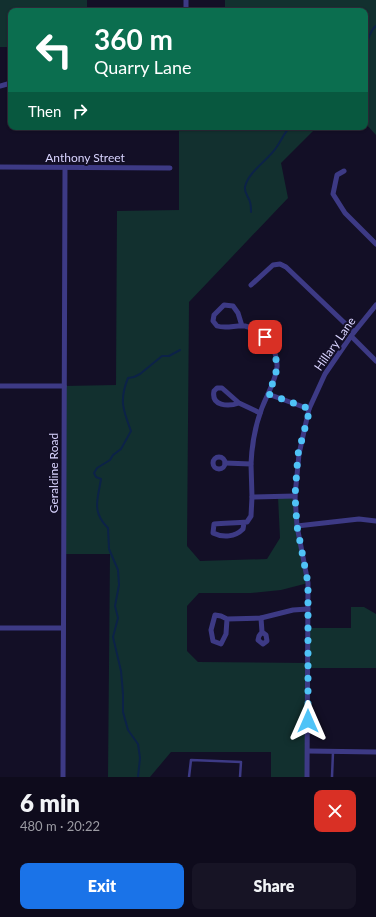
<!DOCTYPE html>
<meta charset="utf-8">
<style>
:root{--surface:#0e0b1c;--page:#171425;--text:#f1f3f6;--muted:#9b9ba3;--line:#2e2b3b;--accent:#1a73e8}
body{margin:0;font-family:Lato,sans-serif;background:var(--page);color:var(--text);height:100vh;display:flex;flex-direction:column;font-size:15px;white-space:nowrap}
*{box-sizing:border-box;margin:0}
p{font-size:13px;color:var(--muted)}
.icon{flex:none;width:22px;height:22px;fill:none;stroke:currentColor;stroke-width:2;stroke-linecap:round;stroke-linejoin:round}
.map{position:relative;height:777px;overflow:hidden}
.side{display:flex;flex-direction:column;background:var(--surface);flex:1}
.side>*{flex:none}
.guide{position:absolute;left:8px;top:8px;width:360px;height:122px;border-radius:8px;box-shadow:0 1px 3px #0004,0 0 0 1px var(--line);background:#0b6e4f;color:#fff;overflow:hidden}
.pin{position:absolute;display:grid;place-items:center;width:34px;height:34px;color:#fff;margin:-17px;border-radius:8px;box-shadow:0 2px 6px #0006}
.me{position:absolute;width:44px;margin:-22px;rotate:0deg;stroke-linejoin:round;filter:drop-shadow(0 0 3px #0008)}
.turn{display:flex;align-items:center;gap:14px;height:84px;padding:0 20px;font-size:18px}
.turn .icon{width:52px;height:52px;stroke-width:2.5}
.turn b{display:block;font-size:28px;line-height:34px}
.then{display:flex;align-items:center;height:38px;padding:0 20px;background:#0003;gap:8px;font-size:15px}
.round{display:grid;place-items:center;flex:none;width:42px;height:42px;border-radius:8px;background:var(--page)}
.summary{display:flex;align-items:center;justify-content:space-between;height:68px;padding:0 20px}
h1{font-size:24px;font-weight:800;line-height:30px}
.action{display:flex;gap:8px;margin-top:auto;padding:8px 20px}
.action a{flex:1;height:46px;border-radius:8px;background:var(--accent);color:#fff;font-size:16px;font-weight:800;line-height:46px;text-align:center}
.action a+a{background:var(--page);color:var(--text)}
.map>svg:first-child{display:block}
.green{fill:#12302f}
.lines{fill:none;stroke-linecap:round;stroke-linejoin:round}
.stream{stroke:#0c2248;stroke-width:2}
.lane{stroke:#3d3a85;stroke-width:2.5}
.street{stroke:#3d3a85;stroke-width:5}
.route{stroke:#4fc3f7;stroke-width:7;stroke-dasharray:0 12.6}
.labels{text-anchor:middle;stroke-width:4;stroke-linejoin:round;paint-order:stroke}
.street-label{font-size:12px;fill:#d9d4ff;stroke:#130f26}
</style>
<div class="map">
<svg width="376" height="777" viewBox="0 0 376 777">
<rect width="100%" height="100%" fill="#130f26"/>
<!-- green -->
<g class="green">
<polygon points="0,0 87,0 87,11 11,11 11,47 0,47"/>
<polygon points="225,0 376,0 376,135 365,123 365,11 225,11"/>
<polygon points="179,127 317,127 281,163 288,198 189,302 187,546 200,561 267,559 280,538 278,497 295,496 308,583 281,590 251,593 199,593 187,606 187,651 198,662 308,663 308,628 351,628 351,607 364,607 376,614 376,668 308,668 307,777 271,777 271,752 171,752 150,777 108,777 110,554 64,554 64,386 116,385 117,211 179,210"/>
</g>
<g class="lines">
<!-- stream -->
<g class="stream">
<path d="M 365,46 C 369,39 370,30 376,26"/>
<path d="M 251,212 C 251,209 251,205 250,202 C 249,197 244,193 245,187 C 248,172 268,160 276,148 C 281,141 284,133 290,127"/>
<path d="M 138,777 L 140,758 L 138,744 L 128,730 L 123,712 L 123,694 L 121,671 L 113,637 L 118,618 L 115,606 L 119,585 L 118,570 L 109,549 L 108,528 C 91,511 98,499 101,479 L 96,477 L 94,473 L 97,468 L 110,460 L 113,455 L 121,449 L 131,431 C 123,410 119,400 128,378 L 134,377 L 140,374 L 162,356 L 169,356 L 180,350"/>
</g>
<!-- lane -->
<g class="lane">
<polyline points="189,777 191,760 241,762 240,777"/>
<polyline points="332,777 333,752"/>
</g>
<!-- street -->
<g class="street">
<polyline points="186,11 186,0"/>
<polyline points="0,86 11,83"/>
<polyline points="0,167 170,168"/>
<polyline points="344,171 337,175 333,194 345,213 376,244"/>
<polyline points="251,285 273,265 280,264 286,267 354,332"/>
<path d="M 242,326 L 238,313 L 233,306 L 224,305 L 214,315 L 213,321 L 217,326 C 226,329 236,325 245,326 C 263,330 278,349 277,367 C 276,377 272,385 268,394 L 309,409"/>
<polyline points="351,336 376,361"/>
<polyline points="0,386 64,386"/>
<path d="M 239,403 C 228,407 211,406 214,391 L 217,388 L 222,388 L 239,403 L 260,413"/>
<circle cx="219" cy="463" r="6"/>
<polyline points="225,463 251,464 252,497 295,496"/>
<path d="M 251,464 C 252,440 257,416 268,394"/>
<path d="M 244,523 L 243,529 C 235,537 223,538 213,533 L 214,524 C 225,523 236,523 247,522 L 251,516 L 252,497"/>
<polyline points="297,526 359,519 376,521"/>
<polyline points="261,618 262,632 259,636 258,640 263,644 267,641 266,635 262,632"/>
<polyline points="227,619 226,634 221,644 213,641 211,630 215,615 221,616 227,619 261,618 293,610 308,609"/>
<polyline points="0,628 63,628"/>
<polyline points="308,751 376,752"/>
<polyline points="63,777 65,168"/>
<polyline points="307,777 308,583 297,526 295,496 299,454 309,409 325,374 351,336 376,305"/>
</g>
</g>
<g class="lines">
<!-- route -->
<path class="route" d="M 265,337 C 281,360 279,370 268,394 L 310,409 L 298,454 L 295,496 L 297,526 L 308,583 L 308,721"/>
</g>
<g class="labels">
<!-- street labels -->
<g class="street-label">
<text x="85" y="162">Anthony Street</text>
<text transform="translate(335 344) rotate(-55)" y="4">Hillary Lane</text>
<text transform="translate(54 473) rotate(-90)" y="4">Geraldine Road</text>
</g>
</g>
</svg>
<div class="pin" style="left:265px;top:337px;background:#d93025"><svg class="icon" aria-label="arrive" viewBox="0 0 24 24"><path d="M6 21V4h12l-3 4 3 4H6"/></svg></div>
<svg class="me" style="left:308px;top:721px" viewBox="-20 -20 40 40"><path d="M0-17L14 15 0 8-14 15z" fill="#4fc3f7" stroke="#fff" stroke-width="4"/></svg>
<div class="guide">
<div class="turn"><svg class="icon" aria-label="left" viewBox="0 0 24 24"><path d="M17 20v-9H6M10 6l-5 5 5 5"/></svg><div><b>360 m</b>Quarry Lane</div></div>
<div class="then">Then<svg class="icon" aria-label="right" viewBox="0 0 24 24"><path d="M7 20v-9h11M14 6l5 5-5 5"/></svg></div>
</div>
</div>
<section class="side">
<div class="summary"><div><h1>6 min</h1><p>480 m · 20:22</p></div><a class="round" style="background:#d93025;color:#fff"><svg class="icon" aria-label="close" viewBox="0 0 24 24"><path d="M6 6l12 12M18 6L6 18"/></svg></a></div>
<div class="action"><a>Exit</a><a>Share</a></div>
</section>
